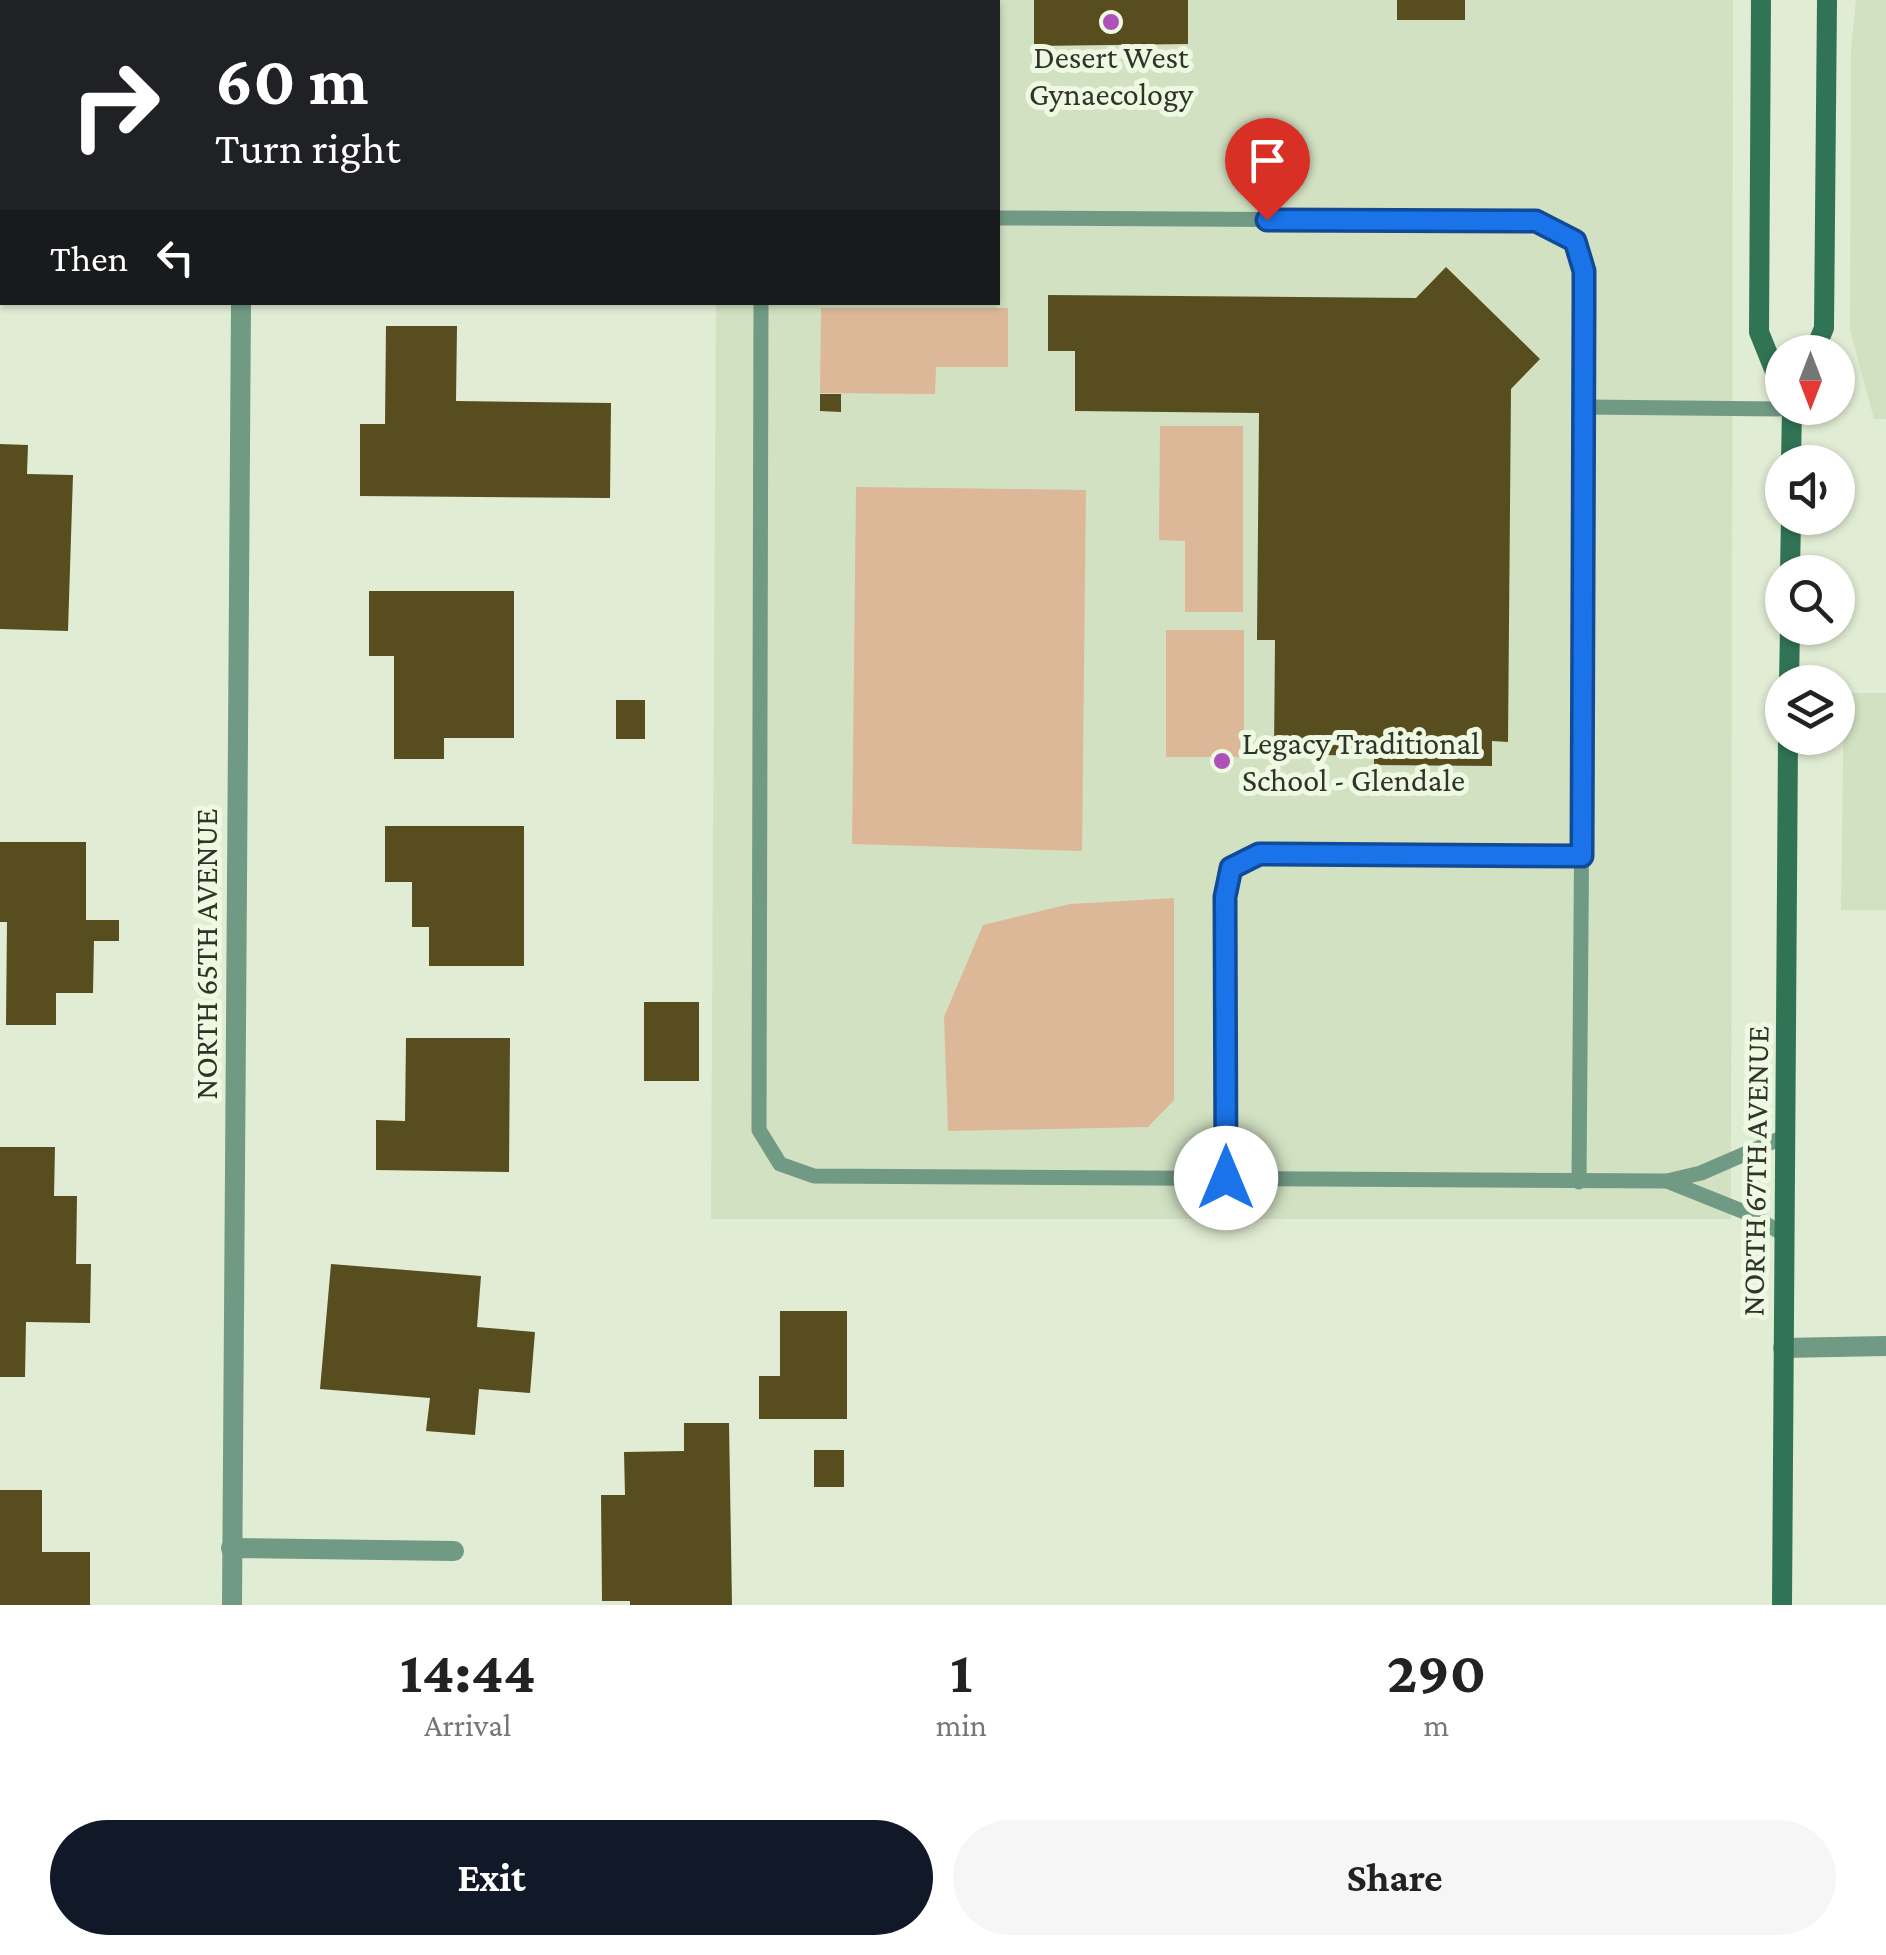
<!DOCTYPE html>
<style>
:root{--surface:#fff;--page:#f6f6f6;--text:#222;--muted:#767676;--accent:#111827}
body{margin:0;font-family:"Crimson Pro",serif;background:var(--page);color:var(--text);height:100vh;display:flex;flex-direction:column;font-size:38px;white-space:nowrap}
*{box-sizing:border-box;margin:0}
p{font-size:32px;color:var(--muted)}
.icon{flex:none;width:55px;height:55px;fill:none;stroke:currentColor;stroke-width:2;stroke-linecap:round;stroke-linejoin:round}
.map{position:relative;height:1605px;overflow:hidden}
.side{display:flex;flex-direction:column;background:var(--surface);flex:1}
.side>*{flex:none}
.top-card{position:absolute;left:0px;top:0px;width:1000px;height:305px;box-shadow:0 2px 8px #0004;background:#202124;color:#fff;overflow:hidden}
.needle{width:65px;rotate:180deg}
.tools{position:absolute;left:1765px;top:335px;display:grid;gap:20px}
.tools a{display:grid;place-items:center;width:90px;height:90px;border-radius:50%;background:var(--surface);box-shadow:0 2px 8px #0004;font-size:50px}
.pin{position:absolute;display:grid;place-items:center;width:85px;height:85px;color:#fff;margin:-102px -42px;border-radius:50% 50% 50% 0;rotate:-45deg;box-shadow:0 0 10px #0007}
.pin .icon{rotate:45deg}
.me{position:absolute;width:110px;margin:-55px;rotate:0deg;stroke-linejoin:round;filter:drop-shadow(0 0 8px #0008)}
.turn{display:flex;align-items:center;gap:35px;height:210px;padding:0 50px;font-size:45px}
.turn .icon{width:130px;height:130px;stroke-width:2.5}
.turn b{display:block;font-size:70px;line-height:85px}
.then{display:flex;align-items:center;height:95px;padding:0 50px;background:#0003;gap:20px;font-size:38px}
.eta{display:flex;justify-content:space-evenly;align-items:center;height:170px;text-align:center}
.eta b{font-size:60px;font-weight:700;line-height:70px}
.action{display:flex;gap:20px;margin-top:auto;padding:20px 50px}
.action a{flex:1;height:115px;border-radius:60px;background:var(--accent);color:#fff;font-size:40px;font-weight:700;line-height:115px;text-align:center}
.action a+a{background:var(--page);color:var(--text)}
.map>svg:first-child{display:block}
.built{fill:#d2e1c2}
.green{fill:#dcb899}
.building{fill:#584d1f}
.lines{fill:none;stroke-linecap:round;stroke-linejoin:round}
.service{stroke:#709a84;stroke-width:15}
.minor{stroke:#709a84;stroke-width:20}
.secondary{stroke:#317455;stroke-width:20}
.route-casing{stroke:#114b97;stroke-width:25}
.route{stroke:#1a73e8;stroke-width:18}
.poi-dot{fill:#b051ba;stroke:#eef9e2;stroke-width:4}
.labels{text-anchor:middle;stroke-width:10;stroke-linejoin:round;paint-order:stroke}
.poi-label{font-size:32px;fill:#2f332a;stroke:#eef9e2}
.street-label{font-size:32px;fill:#2f332a;stroke:#eef9e2}
</style>
<div class="map">
<svg width="1886" height="1605" viewBox="0 0 1886 1605">
<rect width="100%" height="100%" fill="#e1ecd4"/>
<!-- built -->
<g class="built">
<polygon points="717,0 1733,0 1731,1219 711,1219 716,303 998,302 998,2"/>
<polygon points="1856,0 1886,0 1886,419 1874,419 1850,330 1851,47"/>
<polygon points="1844,693 1886,693 1886,910 1841,910"/>
</g>
<!-- green -->
<g class="green">
<polygon points="821,308 1008,308 1008,367 936,367 935,394 820,393"/>
<polygon points="1160,426 1243,426 1243,612 1185,612 1185,541 1159,540"/>
<polygon points="856,487 1086,490 1082,851 852,844"/>
<rect x="1166" y="630" width="78" height="127"/>
<polygon points="1174,898 1174,1100 1148,1127 948,1131 944,1017 983,925 1070,904"/>
</g>
<!-- building -->
<g class="building">
<polygon points="1034,0 1188,0 1188,44 1034,46"/>
<rect x="1397" y="0" width="68" height="20"/>
<polygon points="1446,267 1540,359 1511,389 1508,742 1492,741 1492,766 1374,765 1374,756 1274,754 1275,640 1257,640 1259,413 1075,411 1075,351 1048,351 1048,295 1416,298"/>
<polygon points="386,326 457,326 456,401 611,403 610,498 360,496 360,424 385,424"/>
<polygon points="820,394 841,394 841,412 820,411"/>
<polygon points="0,444 28,445 27,474 73,475 68,631 0,629"/>
<polygon points="369,591 514,591 514,738 444,738 444,759 394,759 394,656 369,656"/>
<rect x="616" y="700" width="29" height="39"/>
<polygon points="385,826 524,826 524,966 429,966 429,927 412,927 412,882 385,882"/>
<polygon points="0,842 86,842 86,920 119,920 119,941 94,941 93,993 56,993 56,1025 6,1025 7,922 0,922"/>
<rect x="644" y="1002" width="55" height="79"/>
<polygon points="406,1038 510,1038 509,1172 376,1170 376,1120 405,1121"/>
<polygon points="0,1147 55,1147 54,1196 77,1196 76,1264 91,1264 90,1323 26,1322 25,1377 0,1377"/>
<polygon points="331,1264 481,1276 477,1327 535,1332 530,1393 479,1389 475,1435 426,1431 430,1398 320,1389"/>
<polygon points="780,1311 847,1311 847,1419 759,1419 759,1376 780,1376"/>
<polygon points="684,1423 729,1423 732,1605 630,1605 630,1601 602,1601 601,1495 625,1495 624,1452 684,1451"/>
<rect x="814" y="1450" width="30" height="37"/>
<polygon points="0,1490 42,1490 42,1552 90,1552 90,1605 0,1605"/>
</g>
<g class="lines">
<!-- service -->
<g class="service">
<polyline points="796,0 796,2"/>
<polyline points="933,2 933,0"/>
<polyline points="998,218 1536,221 1575,241 1584,271 1585,407 1579,1182"/>
<polyline points="761,302 759,1130 780,1164 814,1176 1667,1181 1701,1173 1786,1136"/>
<polyline points="1585,407 1791,409"/>
<polyline points="1226,1178 1225,897 1231,868 1259,854 1583,856"/>
<polyline points="1667,1181 1747,1213 1785,1235"/>
</g>
<!-- minor -->
<g class="minor">
<polyline points="243,2 243,0"/>
<polyline points="1783,1348 1886,1346"/>
<polyline points="231,1548 454,1551"/>
<polyline points="232,1605 241,302"/>
</g>
<!-- secondary -->
<g class="secondary">
<polyline points="1761,0 1759,332 1782,389"/>
<polyline points="1814,352 1824,328 1827,0"/>
<polyline points="1791,462 1792,408"/>
<polyline points="1790,572 1791,518"/>
<polyline points="1789,682 1790,628"/>
<polyline points="1782,1605 1788,738"/>
</g>
</g>
<g class="lines">
<defs>
<polyline id="route" points="1226,1178 1225,897 1231,868 1259,854 1582,856 1584,305 1584,271 1575,241 1536,221 1267,220"/>
</defs>
<!-- route casing -->
<use href="#route" class="route-casing"/>
<!-- route -->
<use href="#route" class="route"/>
</g>
<!-- markers -->
<g class="poi-dot">
<circle cx="1111" cy="22" r="10"/>
<circle cx="1222" cy="761" r="10"/>
</g>
<g class="labels">
<!-- poi labels -->
<g class="poi-label">
<text x="1111" y="68">Desert West<tspan x="1111" dy="37">Gynaecology</tspan></text>
<text x="1242" y="754" text-anchor="start">Legacy Traditional<tspan x="1242" dy="37">School - Glendale</tspan></text>
</g>
<!-- street labels -->
<g class="street-label">
<text transform="translate(206 954) rotate(-90)" y="11">NORTH 65TH AVENUE</text>
<text transform="translate(1755 1171) rotate(-89)" y="11">NORTH 67TH AVENUE</text>
</g>
</g>
</svg>
<div class="tools">
<a><svg class="needle" viewBox="-14 -14 28 28"><path d="M0-13l5 13h-10z" fill="#e53935"/><path d="M0 13l5-13h-10z" fill="#767676"/></svg></a>
<a><svg class="icon" aria-label="sound" viewBox="0 0 24 24"><path d="M4 9h4l5-4v14l-5-4H4zM17 9q2 3 0 6"/></svg></a>
<a><svg class="icon" aria-label="search" viewBox="0 0 24 24"><circle cx="10" cy="10" r="6"/><path d="M15 15l6 6"/></svg></a>
<a><svg class="icon" aria-label="layers" viewBox="0 0 24 24"><path d="M12 4l9 5-9 5-9-5zM3 14l9 5 9-5"/></svg></a>
</div>
<div class="pin" style="left:1267px;top:220px;background:#d93025"><svg class="icon" aria-label="arrive" viewBox="0 0 24 24"><path d="M6 21V4h12l-3 4 3 4H6"/></svg></div>
<svg class="me" style="left:1226px;top:1178px" viewBox="-20 -20 40 40"><circle r="19" fill="#fff"/><path d="M0-13L10 11 0 6-10 11z" fill="#1a73e8"/></svg>
<div class="top-card">
<div class="turn"><svg class="icon" aria-label="right" viewBox="0 0 24 24"><path d="M7 20v-9h11M14 6l5 5-5 5"/></svg><div><b>60 m</b>Turn right</div></div>
<div class="then">Then<svg class="icon" aria-label="left" viewBox="0 0 24 24"><path d="M17 20v-9H6M10 6l-5 5 5 5"/></svg></div>
</div>
</div>
<section class="side">
<div class="eta">
<div><b>14:44</b><p>Arrival</p></div>
<div><b>1</b><p>min</p></div>
<div><b>290</b><p>m</p></div>
</div>
<div class="action"><a>Exit</a><a>Share</a></div>
</section>
